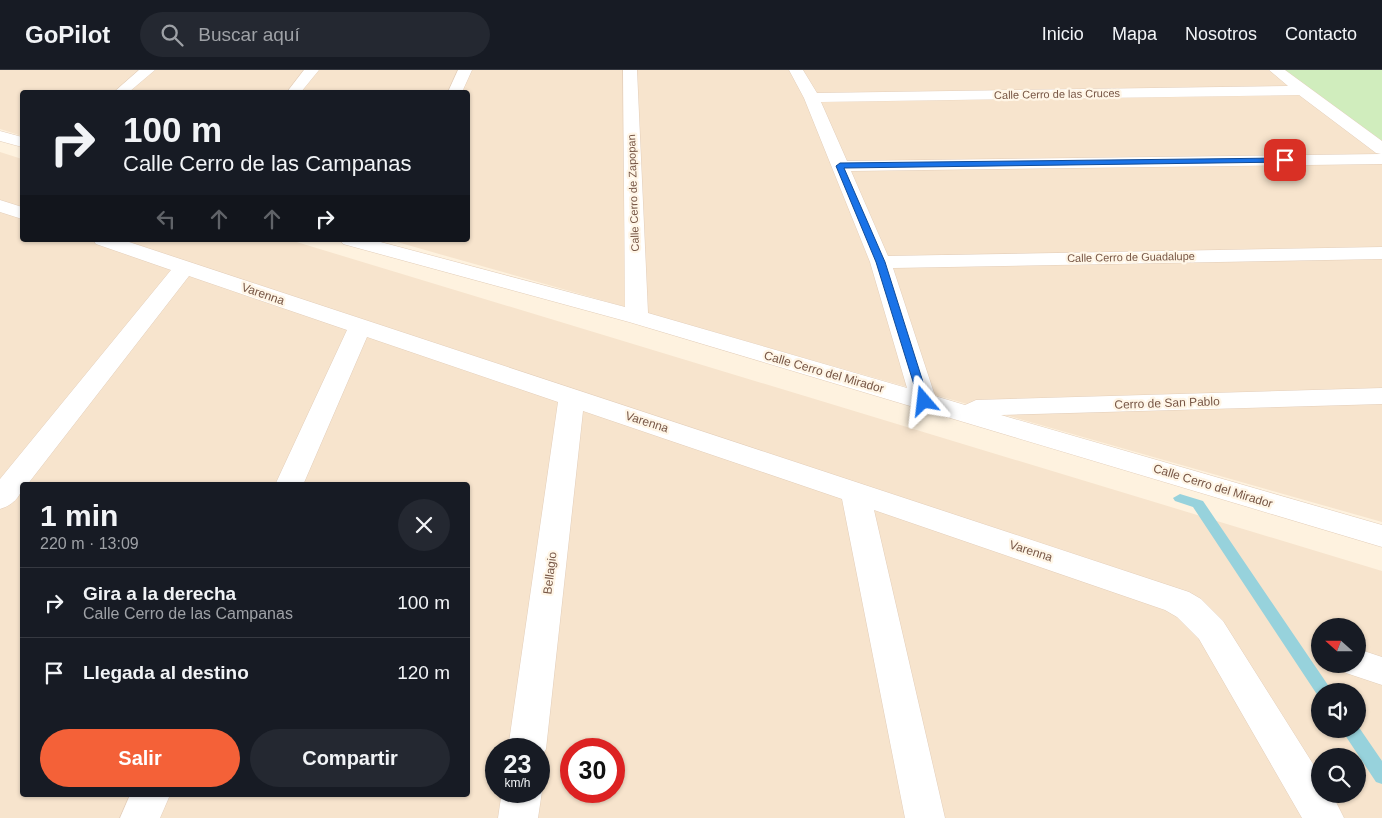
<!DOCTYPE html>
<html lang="es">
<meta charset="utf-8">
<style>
:root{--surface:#171b24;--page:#242831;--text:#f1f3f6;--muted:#9ea1a6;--line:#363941;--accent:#f46138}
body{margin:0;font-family:Helvetica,sans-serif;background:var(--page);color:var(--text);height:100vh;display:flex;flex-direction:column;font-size:19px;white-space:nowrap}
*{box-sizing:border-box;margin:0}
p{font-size:16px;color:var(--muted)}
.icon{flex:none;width:28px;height:28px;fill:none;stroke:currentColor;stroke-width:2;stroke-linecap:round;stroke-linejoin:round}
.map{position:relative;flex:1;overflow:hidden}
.panel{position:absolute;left:20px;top:412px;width:450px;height:315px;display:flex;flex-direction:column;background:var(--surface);border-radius:5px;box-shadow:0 1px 4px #0004}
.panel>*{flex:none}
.banner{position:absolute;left:20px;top:20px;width:450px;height:152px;border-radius:5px;box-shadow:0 1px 4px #0004;background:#171b24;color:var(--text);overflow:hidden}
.needle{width:32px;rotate:291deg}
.controls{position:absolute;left:1311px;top:548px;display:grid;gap:10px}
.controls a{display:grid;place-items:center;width:55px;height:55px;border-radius:50%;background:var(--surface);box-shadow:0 1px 4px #0004;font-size:25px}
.speed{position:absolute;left:485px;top:668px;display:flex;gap:10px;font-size:25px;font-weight:700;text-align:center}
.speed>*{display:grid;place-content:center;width:65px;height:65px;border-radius:50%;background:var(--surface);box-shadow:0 1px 4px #0004;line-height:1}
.speed small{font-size:12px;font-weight:400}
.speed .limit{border:8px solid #d22;background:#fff;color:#111}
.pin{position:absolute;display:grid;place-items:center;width:42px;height:42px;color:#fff;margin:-21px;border-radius:10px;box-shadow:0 2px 8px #0006}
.me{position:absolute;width:55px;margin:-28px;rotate:343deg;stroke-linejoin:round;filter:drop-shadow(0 0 4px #0008)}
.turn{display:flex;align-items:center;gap:18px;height:105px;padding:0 20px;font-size:22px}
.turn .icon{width:65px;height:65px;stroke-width:2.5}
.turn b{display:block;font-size:35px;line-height:42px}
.lanes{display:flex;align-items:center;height:48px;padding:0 20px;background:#0003;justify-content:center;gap:25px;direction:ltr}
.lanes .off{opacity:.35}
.round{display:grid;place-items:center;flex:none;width:52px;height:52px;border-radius:26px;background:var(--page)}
.head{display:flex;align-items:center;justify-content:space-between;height:85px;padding:0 20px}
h1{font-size:30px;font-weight:700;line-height:38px}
.primary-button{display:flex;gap:10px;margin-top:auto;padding:10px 20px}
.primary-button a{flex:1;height:58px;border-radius:30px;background:var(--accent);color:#fff;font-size:20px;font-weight:700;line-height:58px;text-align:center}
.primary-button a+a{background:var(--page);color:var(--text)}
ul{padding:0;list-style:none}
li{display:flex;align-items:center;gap:15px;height:70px;padding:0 20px;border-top:1px solid var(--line)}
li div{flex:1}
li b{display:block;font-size:19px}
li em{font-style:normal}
header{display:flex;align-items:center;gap:30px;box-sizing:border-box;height:70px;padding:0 25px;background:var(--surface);border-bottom:1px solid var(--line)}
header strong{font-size:24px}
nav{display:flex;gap:28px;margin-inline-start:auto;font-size:18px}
.search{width:350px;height:45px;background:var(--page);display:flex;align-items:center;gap:12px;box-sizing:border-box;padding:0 18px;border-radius:28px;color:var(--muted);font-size:19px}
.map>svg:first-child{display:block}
.residential{fill:#f7e4cd;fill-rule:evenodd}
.green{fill:#d0edbd}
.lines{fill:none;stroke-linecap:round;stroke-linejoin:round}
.stream{fill:#97d2dc;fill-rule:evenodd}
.minor-casing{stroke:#e3ceba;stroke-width:1}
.minor{fill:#fff;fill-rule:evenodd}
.route{fill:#1a73e8;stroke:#114b97}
.labels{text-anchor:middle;stroke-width:4.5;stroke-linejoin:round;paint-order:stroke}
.far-street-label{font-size:11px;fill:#775645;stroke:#fff6e7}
.street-label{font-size:12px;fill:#775645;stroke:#fff6e7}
</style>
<header>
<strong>GoPilot</strong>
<div class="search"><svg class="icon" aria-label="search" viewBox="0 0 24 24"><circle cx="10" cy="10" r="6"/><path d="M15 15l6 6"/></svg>Buscar aquí</div>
<nav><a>Inicio</a><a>Mapa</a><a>Nosotros</a><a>Contacto</a></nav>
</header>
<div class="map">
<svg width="1382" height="748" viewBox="0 0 1382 748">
<rect width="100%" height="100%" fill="#fef2df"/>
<!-- residential -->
<g class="residential">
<polygon points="0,0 1382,0 1382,452 390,170 468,170 468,22 22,22 22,66 0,59"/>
<path d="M 0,82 L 22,89 L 22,170 L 290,170 L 1382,501 L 1382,748 L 0,748 ZM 22,415 L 468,415 L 468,725 L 22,725 ZM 1320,556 L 1358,556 L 1358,594 L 1320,594 ZM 1320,621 L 1358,621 L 1358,659 L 1320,659 ZM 496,679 L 539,679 L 539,721 L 496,721 ZM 571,679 L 614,679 L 614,721 L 571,721 ZM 1320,686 L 1358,686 L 1358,724 L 1320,724 Z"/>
</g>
<!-- green -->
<polygon class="green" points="1279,0 1382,0 1382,79"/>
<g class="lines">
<!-- stream -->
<g class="stream">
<polygon points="1180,424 1203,431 1332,621 1320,621 1320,626 1318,626 1193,437 1175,431 1173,428"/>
<polygon points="1358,656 1382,691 1382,714 1376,712 1341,659 1358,659"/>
</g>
<defs>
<g id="minor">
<polygon points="139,0 155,0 129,22 114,22"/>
<polygon points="304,0 319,0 301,22 287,22"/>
<polygon points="458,0 472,0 462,22 448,22"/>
<path d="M 623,0 L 637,0 L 648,243 L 907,318 L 870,192 L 804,28 L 789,0 L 803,0 L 817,23 L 1288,16 L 1269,0 L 1285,0 L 1382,71 L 1382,94 L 851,101 L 888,186 L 1382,177 L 1382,189 L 893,198 L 935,326 L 965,335 L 976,330 L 1382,318 L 1382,334 L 1001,345 L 1382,455 L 1382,477 L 629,252 L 343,174 L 340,170 L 373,170 L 625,237 ZM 1299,25 L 1376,83 L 1381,84 L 847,91 L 821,32 Z"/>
<polygon points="0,61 22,67 22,77 0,71"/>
<polygon points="0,130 22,137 22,149 0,142"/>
<path d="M 93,170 L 123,170 L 1189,522 L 1201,529 L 1223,551 L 1320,705 L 1320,724 L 1332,724 L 1344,748 L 1302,748 L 1199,569 L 1177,547 L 1165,540 L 874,440 L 945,748 L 905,748 L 842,429 L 583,341 L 546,679 L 539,691 L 539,679 L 508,679 L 558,332 L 367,267 L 303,415 L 275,415 L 347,260 L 189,206 L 27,415 L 22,415 C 22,427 11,436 0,439 L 0,409 L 171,200 L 96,174 Z"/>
<polygon points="1358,579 1382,587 1382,615 1346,603 1341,594 1358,594"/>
<polygon points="539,714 542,721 538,748 498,748 502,721 539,721"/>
<polygon points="130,725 170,725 160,748 120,748"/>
</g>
</defs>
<!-- minor casing -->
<use href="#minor" class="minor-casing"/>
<!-- minor -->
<use href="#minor" class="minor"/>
</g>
<!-- route -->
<polygon class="route" points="1285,88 1288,92 844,98 885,192 929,331 924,334 919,331 876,192 836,96 840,93"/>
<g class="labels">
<!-- far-street labels -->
<g class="far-street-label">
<text transform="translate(1057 24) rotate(-1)" y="4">Calle Cerro de las Cruces</text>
<text transform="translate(633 123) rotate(-92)" y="4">Calle Cerro de Zapopan</text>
<text transform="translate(1131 187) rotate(-1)" y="4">Calle Cerro de Guadalupe</text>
</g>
<!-- street labels -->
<g class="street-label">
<text transform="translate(263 224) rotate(19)" y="4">Varenna</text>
<text transform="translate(824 302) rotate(16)" y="4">Calle Cerro del Mirador</text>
<text transform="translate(1167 333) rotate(-2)" y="4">Cerro de San Pablo</text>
<text transform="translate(647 352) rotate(18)" y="4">Varenna</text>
<text transform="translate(1213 416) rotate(17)" y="4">Calle Cerro del Mirador</text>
<text transform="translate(1031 481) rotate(18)" y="4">Varenna</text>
<text transform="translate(550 503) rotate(-83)" y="4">Bellagio</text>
</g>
</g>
</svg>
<div class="controls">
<a><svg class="needle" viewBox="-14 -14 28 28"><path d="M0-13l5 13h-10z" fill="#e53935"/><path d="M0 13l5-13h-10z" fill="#9ea1a6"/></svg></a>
<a><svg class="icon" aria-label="sound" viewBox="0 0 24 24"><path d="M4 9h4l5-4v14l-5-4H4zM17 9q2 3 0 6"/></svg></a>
<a><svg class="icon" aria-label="search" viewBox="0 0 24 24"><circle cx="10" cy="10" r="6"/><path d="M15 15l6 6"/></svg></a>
</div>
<div class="speed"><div>23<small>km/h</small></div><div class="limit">30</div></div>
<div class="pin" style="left:1285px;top:90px;background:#d93025"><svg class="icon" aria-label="arrive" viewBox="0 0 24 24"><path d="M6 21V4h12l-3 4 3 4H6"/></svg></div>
<svg class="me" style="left:924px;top:331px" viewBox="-20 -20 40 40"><path d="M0-17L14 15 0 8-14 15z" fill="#1a73e8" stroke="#fff" stroke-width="4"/></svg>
<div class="banner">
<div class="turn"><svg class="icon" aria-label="right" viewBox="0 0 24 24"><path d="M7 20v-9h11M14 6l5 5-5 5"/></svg><div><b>100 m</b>Calle Cerro de las Campanas</div></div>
<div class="lanes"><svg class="icon off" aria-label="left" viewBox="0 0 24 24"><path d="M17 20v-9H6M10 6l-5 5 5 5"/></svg><svg class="icon off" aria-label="ahead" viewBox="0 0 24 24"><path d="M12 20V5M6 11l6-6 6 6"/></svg><svg class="icon off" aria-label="ahead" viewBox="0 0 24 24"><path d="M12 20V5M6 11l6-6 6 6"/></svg><svg class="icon" aria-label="right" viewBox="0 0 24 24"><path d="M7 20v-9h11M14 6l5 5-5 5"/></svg></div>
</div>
<section class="panel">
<div class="head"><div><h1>1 min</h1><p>220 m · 13:09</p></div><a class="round"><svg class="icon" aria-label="close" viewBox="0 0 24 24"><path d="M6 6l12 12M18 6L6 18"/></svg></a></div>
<ul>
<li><svg class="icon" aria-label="right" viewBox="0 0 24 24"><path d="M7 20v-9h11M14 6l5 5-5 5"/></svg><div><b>Gira a la derecha</b><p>Calle Cerro de las Campanas</p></div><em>100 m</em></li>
<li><svg class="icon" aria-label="arrive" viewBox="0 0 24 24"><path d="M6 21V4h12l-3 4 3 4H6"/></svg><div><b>Llegada al destino</b></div><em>120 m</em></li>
</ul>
<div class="primary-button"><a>Salir</a><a>Compartir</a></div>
</section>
</div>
